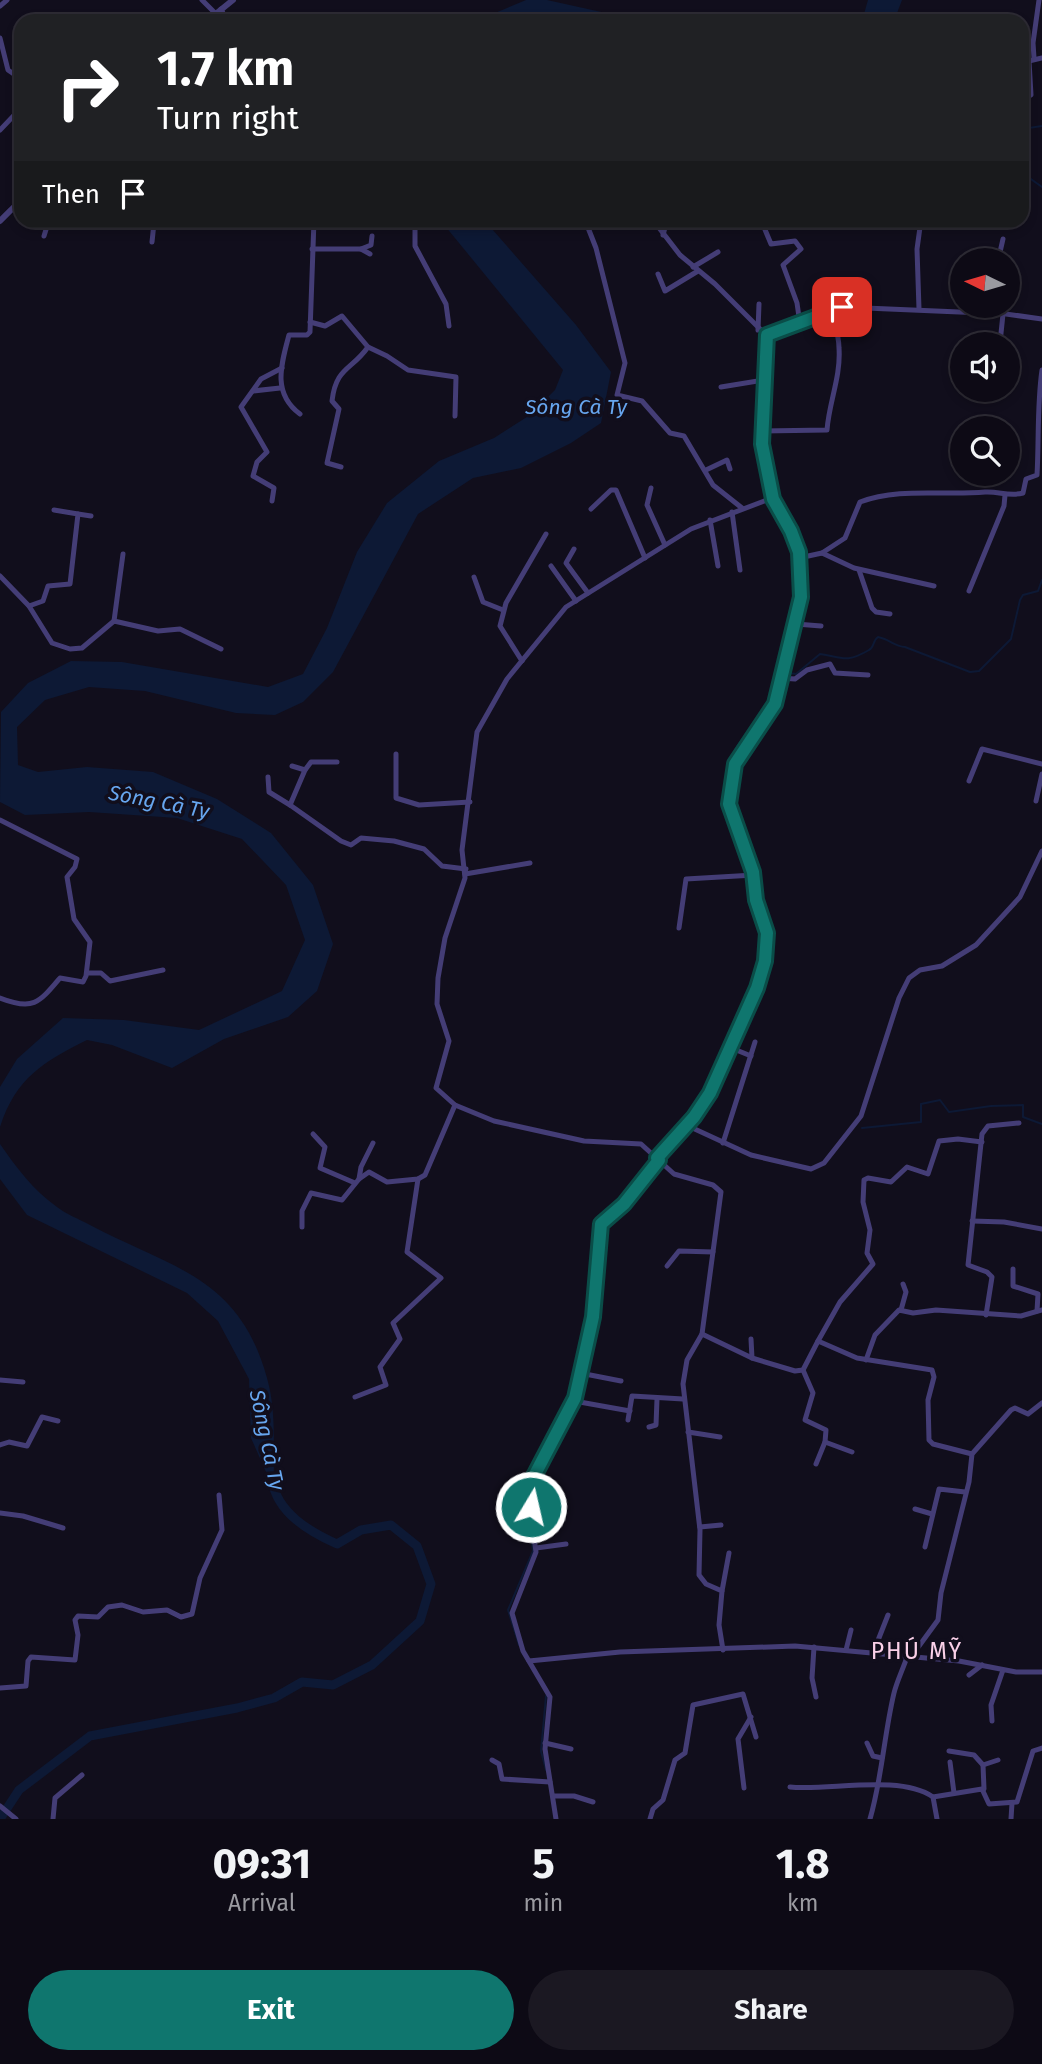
<!DOCTYPE html>
<meta charset="utf-8">
<style>
:root{--surface:#0d0a15;--page:#1b1822;--text:#f1f3f6;--muted:#9a9aa0;--line:#2d2b34;--accent:#0f766e}
body{margin:0;font-family:"Fira Sans",sans-serif;background:var(--page);color:var(--text);height:100vh;display:flex;flex-direction:column;font-size:26px;white-space:nowrap}
*{box-sizing:border-box;margin:0}
p{font-size:23px;color:var(--muted)}
.icon{flex:none;width:38px;height:38px;fill:none;stroke:currentColor;stroke-width:2;stroke-linecap:round;stroke-linejoin:round}
.map{position:relative;height:1819px;overflow:hidden}
.drawer{display:flex;flex-direction:column;background:var(--surface);flex:1}
.drawer>*{flex:none}
.hud{position:absolute;left:14px;top:14px;width:1015px;height:214px;border-radius:21px;box-shadow:0 4px 10px #0003,0 0 0 2px var(--line);background:#202124;color:#fff;overflow:hidden}
.needle{width:46px;rotate:275deg}
.controls{position:absolute;left:950px;top:248px;display:grid;gap:14px}
.controls a{display:grid;place-items:center;width:70px;height:70px;border-radius:50%;background:var(--surface);box-shadow:0 4px 10px #0003,0 0 0 2px var(--line);font-size:35px}
.pin{position:absolute;display:grid;place-items:center;width:60px;height:60px;color:#fff;margin:-30px;border-radius:14px;box-shadow:0 4px 10px #0006}
.me{position:absolute;width:77px;margin:-38px;rotate:9deg;stroke-linejoin:round;filter:drop-shadow(0 0 5px #0008)}
.turn{display:flex;align-items:center;gap:24px;height:147px;padding:0 28px;font-size:32px}
.turn .icon{width:91px;height:91px;stroke-width:2.5}
.turn b{display:block;font-size:49px;line-height:60px}
.then{display:flex;align-items:center;height:66px;padding:0 28px;background:#0003;gap:14px;font-size:26px}
.eta{display:flex;justify-content:space-evenly;align-items:center;height:119px;text-align:center}
.eta b{font-size:42px;font-weight:700;line-height:49px}
.primary-button{display:flex;gap:14px;margin-top:auto;padding:14px 28px}
.primary-button a{flex:1;height:80px;border-radius:42px;background:var(--accent);color:#fff;font-size:28px;font-weight:700;line-height:80px;text-align:center}
.primary-button a+a{background:var(--page);color:var(--text)}
.map>svg:first-child{display:block}
.water{fill:#0d1935}
.lines{fill:none;stroke-linecap:round;stroke-linejoin:round}
.stream{stroke:#0d1935;stroke-width:2}
.river{stroke:#0d1935;stroke-width:9}
.minor{stroke:#443d76;stroke-width:5}
.tertiary{stroke:#443d76;stroke-width:6}
.route-casing{stroke:#0a4d48;stroke-width:18}
.route{stroke:#0f766e;stroke-width:12}
.labels{text-anchor:middle;stroke-width:7;stroke-linejoin:round;paint-order:stroke}
.water-label{font-size:21px;font-style:italic;fill:#67a6ef;stroke:#110e1c}
.quarter-label{font-size:23px;letter-spacing:2px;fill:#fad0e8;stroke:#110e1c}
</style>
<div class="map">
<svg width="1042" height="1819" viewBox="0 0 1042 1819">
<rect width="100%" height="100%" fill="#110e1c"/>
<!-- water -->
<g class="water">
<polygon points="526,0 547,0 642,21 476,21"/>
<polygon points="868,0 902,0 894,21 862,21"/>
<path d="M 441,221 L 485,221 L 576,325 L 611,372 L 601,423 L 571,443 L 521,468 L 473,478 L 418,514 L 333,672 L 303,702 L 275,715 L 236,713 L 145,691 L 89,687 L 45,700 L 17,727 L 18,765 L 38,772 L 87,767 L 153,772 L 217,799 L 271,833 L 313,885 L 333,944 L 317,991 L 288,1017 L 224,1039 L 172,1068 L 112,1045 L 87,1040 C 43,1062 16,1078 0,1127 L 0,1087 L 17,1059 L 63,1018 L 124,1020 L 199,1030 L 282,991 L 305,940 L 286,885 L 242,839 L 177,818 L 89,812 L 25,815 L 0,802 L 1,712 L 28,683 L 71,661 L 122,662 L 268,687 L 303,674 L 327,628 L 357,552 L 387,503 L 439,461 L 494,438 L 530,415 L 555,390 L 563,370 Z"/>
<path d="M 0,1144 C 16,1167 33,1190 57,1207 C 66,1214 79,1219 90,1225 C 171,1268 239,1276 267,1378 C 277,1412 273,1454 274,1490 L 251,1438 L 249,1379 L 218,1321 L 187,1293 L 27,1215 L 0,1179 Z"/>
</g>
<g class="lines">
<!-- stream -->
<g class="stream">
<polyline points="1022,129 1042,126"/>
<polyline points="1022,177 1028,177 1042,187"/>
<polyline points="762,378 764,349"/>
<polyline points="761,384 760,450 770,496"/>
<path d="M 783,672 L 796,674 L 820,654 C 842,657 845,664 869,650 C 875,647 872,641 878,637 C 889,639 894,646 905,647 L 970,672 L 979,671 L 1011,639 L 1020,600 L 1023,595 L 1038,591 L 1042,580"/>
<path d="M 736,832 C 725,806 720,776 735,750 C 745,733 760,720 770,702 C 786,670 803,579 793,545"/>
<polyline points="862,1128 921,1122 921,1104 940,1100 949,1112 991,1106 1023,1105 1023,1117 1042,1124"/>
<polyline points="655,1154 691,1110 712,1075 758,966 761,929 752,888"/>
<polyline points="567,1408 591,1306 596,1220 620,1201 652,1158"/>
<polyline points="519,1645 508,1610 533,1551 526,1502 528,1476 563,1416"/>
<polyline points="546,1770 541,1751 546,1696"/>
</g>
<!-- river -->
<path class="river" d="M 0,1819 L 19,1790 L 90,1736 L 237,1708 L 274,1698 L 302,1682 L 333,1685 L 372,1665 L 420,1621 L 431,1584 L 417,1546 L 391,1525 L 361,1530 L 337,1544 C 310,1532 277,1513 272,1480"/>
<!-- minor -->
<g class="minor">
<polyline points="202,0 216,14"/>
<polyline points="0,6 7,0"/>
<polyline points="221,9 227,21"/>
<polyline points="966,21 967,15"/>
<polyline points="0,38 8,70 21,79"/>
<polyline points="1034,58 1033,43 1039,0"/>
<polyline points="1022,99 1031,95 1029,61 1042,58"/>
<polyline points="0,130 21,108"/>
<polyline points="128,220 154,223 154,220"/>
<polyline points="415,220 415,246 446,304 449,326"/>
<polyline points="585,220 596,248 625,363 617,395 642,401 670,433 684,436 713,485 742,508"/>
<polyline points="653,220 680,255 715,284 765,334 800,324 842,307 1006,314 1042,319"/>
<polyline points="761,220 771,244 795,241 801,249 783,265 797,303 800,324"/>
<polyline points="538,224 548,220"/>
<polyline points="663,235 667,220"/>
<polyline points="44,236 49,220"/>
<polyline points="152,242 154,223"/>
<polyline points="312,249 361,249 370,254"/>
<polyline points="361,249 371,245 372,236"/>
<polyline points="998,261 1003,239"/>
<polyline points="693,267 718,252"/>
<polyline points="658,274 665,291 698,271"/>
<polyline points="919,309 917,249 921,220"/>
<polyline points="310,322 325,326 342,316 368,347 387,356 408,370 456,377 455,416"/>
<polyline points="758,330 759,304"/>
<polyline points="1000,343 1003,314"/>
<polyline points="721,387 764,380"/>
<polyline points="253,391 280,388"/>
<path d="M 300,414 C 272,393 281,365 289,335 L 307,335 L 310,332 L 314,220"/>
<path d="M 761,431 L 827,430 C 829,402 841,377 839,348 C 839,335 834,321 831,309"/>
<path d="M 341,467 L 327,463 L 339,409 L 332,401 C 336,367 351,371 368,347"/>
<polyline points="706,470 727,460 730,469"/>
<polyline points="651,488 647,505 665,545"/>
<polyline points="272,501 274,488 253,476 257,462 267,452 241,407 261,379 282,368"/>
<polyline points="591,509 611,490 616,490 645,558"/>
<polyline points="732,512 740,570"/>
<polyline points="78,514 91,516"/>
<polyline points="710,520 718,566"/>
<polyline points="574,549 566,563 588,593"/>
<path d="M 822,553 L 845,538 L 860,502 C 899,487 944,496 985,492 C 999,491 1009,497 1023,493 L 1026,479 L 1037,475 C 1039,440 1037,404 1042,370"/>
<polyline points="799,558 822,553 854,568 934,586"/>
<polyline points="551,566 576,601"/>
<polyline points="859,570 872,608 876,612 890,614"/>
<polyline points="0,576 29,606 52,643 70,649 82,648 114,621 158,631 180,629 221,649"/>
<polyline points="474,577 483,602 503,610"/>
<polyline points="969,591 1004,506 1005,495"/>
<polyline points="29,606 43,601 48,586 70,584 78,514 54,510"/>
<polyline points="114,621 123,554"/>
<polyline points="796,624 821,626"/>
<polyline points="522,661 500,626 506,603 546,534"/>
<polyline points="781,678 795,679 807,670 830,664 835,673 868,675"/>
<polyline points="396,754 396,798 419,805 470,802"/>
<polyline points="292,766 305,770 290,805 341,841 351,845 361,838 394,841 424,849 442,866 466,869"/>
<polyline points="305,770 311,762 337,762"/>
<polyline points="268,777 269,792 290,805"/>
<polyline points="969,781 982,749 1042,764"/>
<polyline points="1036,801 1042,774"/>
<path d="M 0,820 L 77,859 L 75,867 L 67,877 L 74,919 L 90,942 L 86,976 L 83,982 L 60,978 C 39,1003 33,1011 0,998"/>
<polyline points="465,874 530,863"/>
<polyline points="679,928 686,879 754,875"/>
<polyline points="87,973 101,973 110,981 163,970"/>
<polyline points="729,1047 751,1056"/>
<polyline points="686,1125 751,1155 811,1169 824,1163 861,1116 899,998 909,978 920,970 942,966 976,945 1020,897 1042,851"/>
<polyline points="313,1134 325,1147 320,1168 355,1183"/>
<polyline points="723,1143 755,1042"/>
<polyline points="657,1158 693,1117 710,1093 757,988 765,961 767,933 757,903 753,872 729,804 735,764 775,704 801,597 798,552 791,531 773,499 762,444 767,335"/>
<polyline points="359,1179 361,1167 373,1143"/>
<polyline points="972,1221 1004,1222 1042,1229"/>
<polyline points="302,1227 302,1211 311,1193 342,1200 359,1179 369,1172 387,1182 418,1179 425,1175 455,1105"/>
<polyline points="667,1266 679,1251 713,1252"/>
<polyline points="1013,1269 1013,1286 1038,1294 1037,1311"/>
<polyline points="901,1310 906,1292 903,1284"/>
<polyline points="986,1315 992,1277 987,1272 968,1265 982,1134 988,1126 1019,1123"/>
<polyline points="702,1334 752,1358 795,1371 803,1370 818,1341 857,1358 932,1370 934,1377 928,1400 929,1440 933,1444 972,1454"/>
<polyline points="751,1339 752,1358"/>
<polyline points="818,1341 840,1302 873,1264 867,1253 870,1230 863,1202 864,1180 868,1178 891,1182 907,1167 928,1174 939,1141 958,1139 982,1142"/>
<polyline points="866,1360 875,1335 899,1310 913,1313 936,1310 1021,1316 1042,1310"/>
<polyline points="803,1370 813,1393 805,1420 826,1430 825,1442 816,1464"/>
<polyline points="580,1373 621,1381"/>
<polyline points="0,1380 23,1382"/>
<polyline points="355,1397 386,1385 380,1367 400,1339 393,1323 441,1278 407,1252 418,1179"/>
<polyline points="574,1401 630,1411"/>
<polyline points="628,1420 632,1396 683,1399"/>
<polyline points="649,1427 656,1425 657,1399"/>
<polyline points="688,1432 720,1437"/>
<polyline points="825,1442 852,1452"/>
<polyline points="0,1445 9,1442 27,1446 42,1417 58,1421"/>
<polyline points="915,1509 932,1514"/>
<polyline points="0,1513 23,1516 63,1528"/>
<polyline points="700,1527 721,1525"/>
<polyline points="925,1547 939,1489 965,1492"/>
<polyline points="536,1548 566,1544"/>
<polyline points="722,1591 729,1553"/>
<polyline points="814,1647 812,1678 816,1697"/>
<polyline points="723,1650 719,1625 722,1591 706,1584 699,1575 700,1530 683,1384 687,1360 702,1334 721,1192 713,1185 674,1174 641,1144 584,1141 494,1121 455,1105 436,1088 449,1041 437,1004 438,978 445,938 465,878 462,850 477,732 507,679 566,607 691,529 772,498"/>
<polyline points="846,1650 851,1630"/>
<polyline points="873,1653 888,1615"/>
<polyline points="911,1657 938,1620 941,1593 969,1482 972,1454 1011,1410 1015,1408 1028,1414 1042,1403"/>
<polyline points="529,1661 620,1652 795,1646 959,1661 1016,1672 1042,1672"/>
<polyline points="969,1675 982,1665"/>
<polyline points="0,1688 26,1686 28,1661 31,1657 75,1660 78,1635 75,1620 78,1616 98,1617 108,1607 122,1605 143,1612 167,1610 181,1617 192,1614 200,1578 222,1530 219,1495"/>
<polyline points="992,1721 991,1705 1003,1670"/>
<polyline points="545,1743 571,1749"/>
<polyline points="867,1743 873,1756 882,1758"/>
<polyline points="949,1751 974,1755 983,1765"/>
<polyline points="492,1760 499,1764 502,1779 550,1782"/>
<polyline points="950,1762 954,1793"/>
<path d="M 790,1787 C 829,1791 899,1774 933,1797 L 937,1819"/>
<polyline points="744,1788 738,1739 751,1717"/>
<polyline points="984,1789 983,1765 998,1760"/>
<polyline points="554,1796 574,1796 593,1802"/>
<polyline points="933,1797 982,1789 989,1804 1017,1802 1033,1751 1042,1748"/>
<polyline points="0,1806 16,1819"/>
<polyline points="53,1819 55,1798 82,1775"/>
<polyline points="556,1819 545,1749 550,1697 523,1651 512,1613 536,1552 531,1516 532,1480 575,1398 593,1317 601,1224 624,1204 658,1160"/>
<polyline points="650,1819 653,1809 663,1800 675,1760 685,1753 693,1705 743,1694 756,1737"/>
<path d="M 870,1819 C 882,1778 884,1735 894,1693 C 897,1681 903,1669 907,1657"/>
<polyline points="1011,1819 1012,1803"/>
</g>
<!-- tertiary -->
<g class="tertiary">
<polyline points="207,21 233,0"/>
<polyline points="0,221 21,200"/>
</g>
</g>
<g class="lines">
<defs>
<polyline id="route" points="531,1507 532,1480 575,1398 593,1317 601,1224 624,1204 659,1160 657,1158 694,1117 710,1093 757,988 765,961 767,933 756,900 753,872 729,804 735,764 775,704 801,597 799,552 791,531 773,499 762,444 767,335 842,307"/>
</defs>
<!-- route casing -->
<use href="#route" class="route-casing"/>
<!-- route -->
<use href="#route" class="route"/>
</g>
<g class="labels">
<!-- water labels -->
<g class="water-label">
<text x="576" y="414">Sông Cà Ty</text>
<text transform="translate(159 802) rotate(11)" y="7">Sông Cà Ty</text>
<text transform="translate(267 1440) rotate(78)" y="7">Sông Cà Ty</text>
</g>
<!-- quarter labels -->
<g class="quarter-label">
<text x="917" y="1659">PHÚ MỸ</text>
</g>
</g>
</svg>
<div class="controls">
<a><svg class="needle" viewBox="-14 -14 28 28"><path d="M0-13l5 13h-10z" fill="#e53935"/><path d="M0 13l5-13h-10z" fill="#9a9aa0"/></svg></a>
<a><svg class="icon" aria-label="sound" viewBox="0 0 24 24"><path d="M4 9h4l5-4v14l-5-4H4zM17 9q2 3 0 6"/></svg></a>
<a><svg class="icon" aria-label="search" viewBox="0 0 24 24"><circle cx="10" cy="10" r="6"/><path d="M15 15l6 6"/></svg></a>
</div>
<div class="pin" style="left:842px;top:307px;background:#d93025"><svg class="icon" aria-label="arrive" viewBox="0 0 24 24"><path d="M6 21V4h12l-3 4 3 4H6"/></svg></div>
<svg class="me" style="left:531px;top:1507px" viewBox="-20 -20 40 40"><circle r="17" fill="#0f766e" stroke="#fff" stroke-width="3"/><path d="M0-11L8 9 0 5-8 9z" fill="#fff"/></svg>
<div class="hud">
<div class="turn"><svg class="icon" aria-label="right" viewBox="0 0 24 24"><path d="M7 20v-9h11M14 6l5 5-5 5"/></svg><div><b>1.7 km</b>Turn right</div></div>
<div class="then">Then<svg class="icon" aria-label="arrive" viewBox="0 0 24 24"><path d="M6 21V4h12l-3 4 3 4H6"/></svg></div>
</div>
</div>
<section class="drawer">
<div class="eta">
<div><b>09:31</b><p>Arrival</p></div>
<div><b>5</b><p>min</p></div>
<div><b>1.8</b><p>km</p></div>
</div>
<div class="primary-button"><a>Exit</a><a>Share</a></div>
</section>
